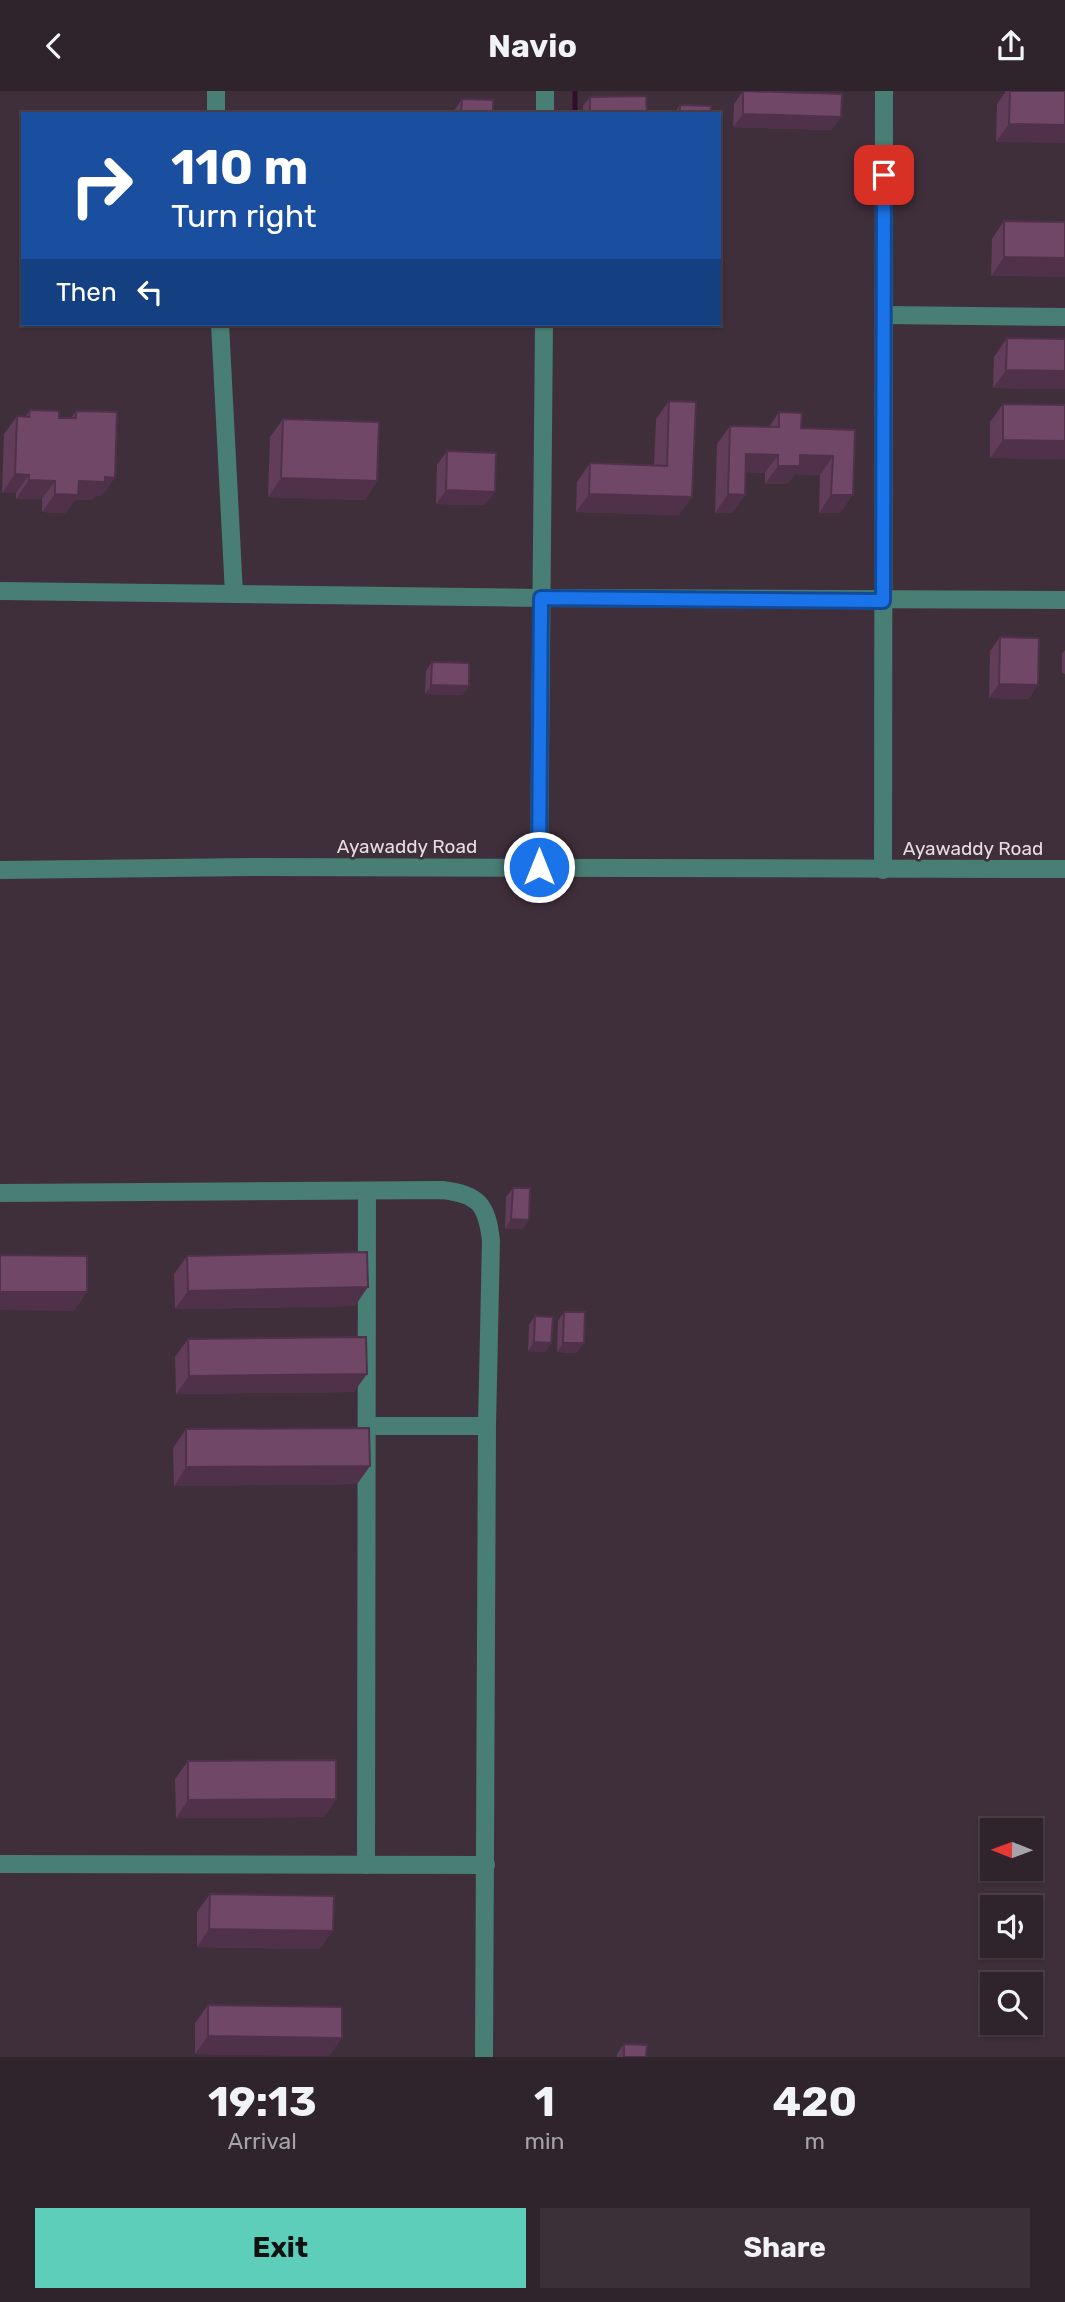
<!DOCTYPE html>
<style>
:root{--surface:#2f232c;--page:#3b2f38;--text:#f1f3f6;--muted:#a7a4a9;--line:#4a4048;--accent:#5cceba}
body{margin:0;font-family:Rubik,sans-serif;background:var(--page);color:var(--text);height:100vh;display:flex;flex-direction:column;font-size:26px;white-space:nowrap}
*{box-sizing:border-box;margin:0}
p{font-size:23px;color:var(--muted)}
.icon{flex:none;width:38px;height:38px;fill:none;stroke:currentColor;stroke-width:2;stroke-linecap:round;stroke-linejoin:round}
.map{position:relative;height:1966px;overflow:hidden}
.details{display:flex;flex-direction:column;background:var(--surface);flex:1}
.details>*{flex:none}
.banner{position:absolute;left:21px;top:21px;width:700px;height:214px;border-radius:0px;box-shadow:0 2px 5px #0004,0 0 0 2px var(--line);background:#1a4fa0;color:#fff;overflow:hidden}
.needle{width:46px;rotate:271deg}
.buttons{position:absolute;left:980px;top:1727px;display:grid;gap:14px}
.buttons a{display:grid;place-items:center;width:63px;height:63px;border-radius:0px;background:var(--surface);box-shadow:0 2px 5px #0004,0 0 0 2px var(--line);font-size:35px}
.pin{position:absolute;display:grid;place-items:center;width:60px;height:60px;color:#fff;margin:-30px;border-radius:14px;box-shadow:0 4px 10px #0006}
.me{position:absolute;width:77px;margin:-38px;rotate:0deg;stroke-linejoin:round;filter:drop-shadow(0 0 5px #0008)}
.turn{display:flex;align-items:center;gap:24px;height:147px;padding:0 35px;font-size:32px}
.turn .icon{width:91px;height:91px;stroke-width:2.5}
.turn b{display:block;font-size:49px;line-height:60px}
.then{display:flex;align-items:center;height:66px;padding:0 35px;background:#0003;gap:14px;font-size:26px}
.eta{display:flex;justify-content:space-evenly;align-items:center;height:119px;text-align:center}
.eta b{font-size:42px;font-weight:700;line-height:49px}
.action{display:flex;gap:14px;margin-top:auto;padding:14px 35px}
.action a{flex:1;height:80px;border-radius:0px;background:var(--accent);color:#111;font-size:28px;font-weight:700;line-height:80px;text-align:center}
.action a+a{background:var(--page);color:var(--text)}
header{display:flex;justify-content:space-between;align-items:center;height:91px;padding:0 35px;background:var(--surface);font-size:32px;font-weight:700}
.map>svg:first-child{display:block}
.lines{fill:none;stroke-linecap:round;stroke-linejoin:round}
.stream{stroke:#320c2b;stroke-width:5}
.minor{stroke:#487e74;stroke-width:18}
.wall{fill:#613d59}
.shaded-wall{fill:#4f3249}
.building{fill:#714768;stroke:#4f3249;stroke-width:2}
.route-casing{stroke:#114b97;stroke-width:18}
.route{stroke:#1a73e8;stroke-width:12}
.labels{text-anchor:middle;stroke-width:5;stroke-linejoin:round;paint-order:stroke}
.street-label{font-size:19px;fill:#e6dce3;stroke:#3f2f3b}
</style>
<header><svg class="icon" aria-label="back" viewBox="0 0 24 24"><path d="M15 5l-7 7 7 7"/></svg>Navio<svg class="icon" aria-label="share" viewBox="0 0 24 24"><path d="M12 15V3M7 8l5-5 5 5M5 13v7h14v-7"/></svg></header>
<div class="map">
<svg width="1065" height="1966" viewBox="0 0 1065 1966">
<rect width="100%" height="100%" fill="#3f2f3b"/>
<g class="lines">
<!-- stream -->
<polyline class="stream" points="575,23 575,0"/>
<!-- minor -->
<g class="minor">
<polyline points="216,0 216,23"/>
<polyline points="545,23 545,0"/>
<polyline points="884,224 1065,226"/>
<polyline points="220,233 234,503"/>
<polyline points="0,500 541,507 1065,509"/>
<polyline points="539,776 544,233"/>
<polyline points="0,779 252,776 1065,778"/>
<polyline points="883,779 884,0"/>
<path d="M 0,1102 L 442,1099 C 479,1103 487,1114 491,1150 L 487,1335 L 484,1966"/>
<polyline points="367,1335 487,1335"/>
<polyline points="0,1773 486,1774"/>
<polyline points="366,1774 367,1100"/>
</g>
</g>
<!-- wall -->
<g class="wall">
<polygon points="743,0 841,26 831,39 733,36 734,13"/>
<polygon points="1006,0 1065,0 996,51 997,13"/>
<polygon points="590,6 647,23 583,23 583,15"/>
<polygon points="462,8 493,23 452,23"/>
<polygon points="680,14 710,23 674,23"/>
<polygon points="1004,130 1065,131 991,185 992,148"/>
<polygon points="1007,247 1065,248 1065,298 993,297 994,266"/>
<polygon points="669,310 679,424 576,421 577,391 590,372 654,374 656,328"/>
<polygon points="1003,313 1065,314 1065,368 990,367 990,331"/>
<polygon points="30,319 59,327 71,327 76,320 102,405 95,405 92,409 75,409 65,422 42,421 42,408 16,408 16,402 2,402 4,343 17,325 25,326"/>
<polygon points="779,321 801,337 855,339 840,422 819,422 820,384 795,383 787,393 765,393 765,382 745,381 745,404 732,422 715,422 717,353 730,335 769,336"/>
<polygon points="283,328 377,390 365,409 268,406 270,346"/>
<polygon points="447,360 485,414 436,413 437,374"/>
<polygon points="1000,546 1029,608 989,607 990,560"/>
<polygon points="1065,559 1065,583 1062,582 1062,563"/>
<polygon points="432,571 469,595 462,604 425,603 426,580"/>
<polygon points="513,1097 523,1138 505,1138 506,1106"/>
<polygon points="187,1165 355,1215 175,1218 174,1183"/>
<polygon points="564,1221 577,1262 557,1261 558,1230"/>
<polygon points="535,1225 551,1252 545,1261 528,1260 529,1234"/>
<polygon points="188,1248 354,1301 176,1303 175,1266"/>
<polygon points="186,1338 370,1375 357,1393 174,1395 173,1357"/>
<polygon points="188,1670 336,1708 324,1726 176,1727 175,1688"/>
<polygon points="210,1803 320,1858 197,1856 197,1821"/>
<polygon points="208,1914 329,1965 195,1963 195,1932"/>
<polygon points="624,1953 646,1966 617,1966 617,1963"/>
</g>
<!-- shaded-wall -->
<g class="shaded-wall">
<polygon points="743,23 841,26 831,39 733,36"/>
<polygon points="1009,33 1065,34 1065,52 996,51"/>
<polygon points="1004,166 1065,167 1065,186 991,185"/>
<polygon points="1006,279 1065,280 1065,298 993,297"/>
<polygon points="1003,349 1065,350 1065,368 990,367"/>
<polygon points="746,363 778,364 765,382 733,381"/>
<polygon points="800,364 833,365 820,384 795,383 787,393 765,393 778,375"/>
<polygon points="15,383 29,384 16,402 2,402"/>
<polygon points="105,386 115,387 102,405 95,405 92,409 75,409 65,422 42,421 55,403 79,390"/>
<polygon points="281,387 377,390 365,409 268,406"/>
<polygon points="29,389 55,390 42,408 16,408"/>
<polygon points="446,399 495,401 485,414 436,413"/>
<polygon points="589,403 692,406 679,424 576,421"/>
<polygon points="728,403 745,404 732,422 715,422"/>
<polygon points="831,404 853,404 840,422 819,422"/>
<polygon points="999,593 1038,594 1029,608 989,607"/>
<polygon points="431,594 469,595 462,604 425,603"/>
<polygon points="511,1128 529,1129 523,1138 505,1138"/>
<polygon points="368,1196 355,1215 175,1218 188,1200"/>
<polygon points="0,1201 87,1201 74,1220 0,1219"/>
<polygon points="534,1251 551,1252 545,1261 528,1260"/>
<polygon points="563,1252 584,1252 577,1262 557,1261"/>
<polygon points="367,1283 354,1301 176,1303 189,1285"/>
<polygon points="370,1375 357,1393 174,1395 186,1376"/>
<polygon points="336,1708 324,1726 176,1727 188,1709"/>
<polygon points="209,1838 333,1840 320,1858 197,1856"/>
<polygon points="208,1945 342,1947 329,1965 195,1963"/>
</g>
<!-- building -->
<g class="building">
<polygon points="743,0 842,3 841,26 743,23"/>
<polygon points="1010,0 1065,0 1065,34 1009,33"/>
<polygon points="646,5 647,23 590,23 590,6"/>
<polygon points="462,8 493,9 493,23 461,23"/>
<polygon points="680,14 711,15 710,23 680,23"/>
<polygon points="278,21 344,23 277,23"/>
<polygon points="1004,130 1065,131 1065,167 1004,166"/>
<polygon points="1007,247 1065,248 1065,280 1006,279"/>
<polygon points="669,310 696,311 692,406 589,403 590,372 667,375"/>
<polygon points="1003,313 1065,314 1065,350 1003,349"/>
<polygon points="30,319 59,320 59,327 76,327 76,320 117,321 115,387 105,386 105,391 79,390 78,404 55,403 55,390 29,389 29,384 15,383 17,325 29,326"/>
<polygon points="779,321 802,322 801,337 855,339 853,404 831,404 833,365 800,364 800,375 778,375 778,364 746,363 745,404 728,403 730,335 779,336"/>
<polygon points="283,328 379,331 377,390 281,387"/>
<polygon points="447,360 496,362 495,401 446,399"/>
<polygon points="1000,546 1039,547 1038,594 999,593"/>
<polygon points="432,571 469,572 469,595 431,594"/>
<polygon points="513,1097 530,1097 529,1129 511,1128"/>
<polygon points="367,1161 368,1196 188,1200 187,1165"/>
<polygon points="0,1164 87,1165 87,1201 0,1201"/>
<polygon points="564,1221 585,1221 584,1252 563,1252"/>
<polygon points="535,1225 553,1226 551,1252 534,1251"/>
<polygon points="366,1246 367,1283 189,1285 188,1248"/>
<polygon points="369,1337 370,1375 186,1376 186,1338"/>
<polygon points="336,1669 336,1708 188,1709 188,1670"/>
<polygon points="210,1803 334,1805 333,1840 209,1838"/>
<polygon points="208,1914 342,1916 342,1947 208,1945"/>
<polygon points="624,1953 647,1954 646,1966 624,1966"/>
</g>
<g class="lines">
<defs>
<polyline id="route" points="539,776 541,507 883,510 884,84"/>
</defs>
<!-- route casing -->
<use href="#route" class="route-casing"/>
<!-- route -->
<use href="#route" class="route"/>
</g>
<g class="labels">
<!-- street labels -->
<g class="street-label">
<text x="407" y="762">Ayawaddy Road</text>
<text x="973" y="764">Ayawaddy Road</text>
</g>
</g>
</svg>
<div class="buttons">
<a><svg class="needle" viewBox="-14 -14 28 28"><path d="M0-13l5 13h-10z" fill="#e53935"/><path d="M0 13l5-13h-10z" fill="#a7a4a9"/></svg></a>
<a><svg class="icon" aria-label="sound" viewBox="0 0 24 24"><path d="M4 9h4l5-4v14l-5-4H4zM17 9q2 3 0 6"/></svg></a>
<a><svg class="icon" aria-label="search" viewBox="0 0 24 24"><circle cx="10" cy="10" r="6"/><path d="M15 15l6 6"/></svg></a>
</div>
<div class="pin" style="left:884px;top:84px;background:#d93025"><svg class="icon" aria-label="arrive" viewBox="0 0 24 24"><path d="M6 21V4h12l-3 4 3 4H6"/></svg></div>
<svg class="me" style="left:539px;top:776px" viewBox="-20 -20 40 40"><circle r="17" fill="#1a73e8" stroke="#fff" stroke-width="3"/><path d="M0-11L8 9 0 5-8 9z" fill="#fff"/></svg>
<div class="banner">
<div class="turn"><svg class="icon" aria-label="right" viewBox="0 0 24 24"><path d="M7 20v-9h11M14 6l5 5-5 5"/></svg><div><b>110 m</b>Turn right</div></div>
<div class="then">Then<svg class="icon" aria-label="left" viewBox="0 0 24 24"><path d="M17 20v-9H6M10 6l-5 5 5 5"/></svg></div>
</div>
</div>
<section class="details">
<div class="eta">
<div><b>19:13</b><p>Arrival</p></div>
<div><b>1</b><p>min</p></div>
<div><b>420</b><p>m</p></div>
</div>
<div class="action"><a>Exit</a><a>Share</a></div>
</section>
